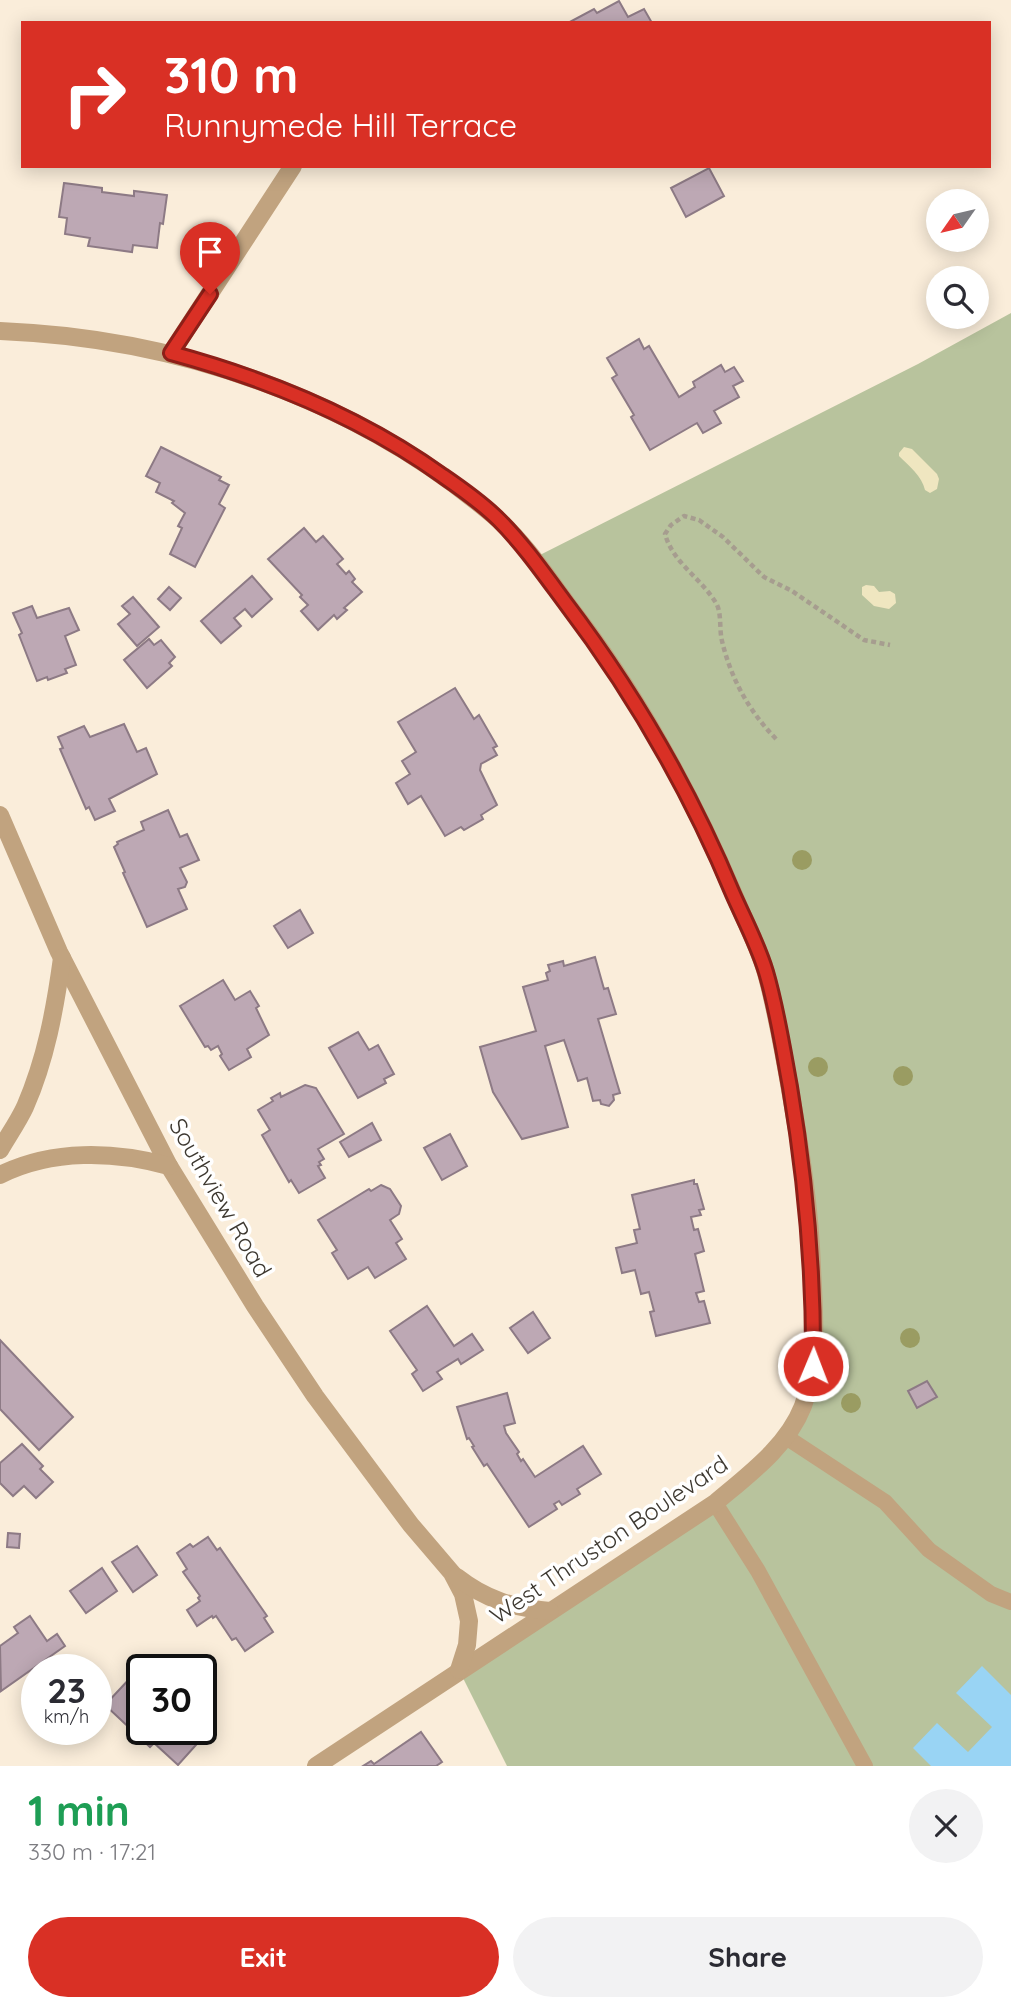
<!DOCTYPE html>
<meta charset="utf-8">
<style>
:root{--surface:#fff;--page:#f2f2f3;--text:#2b2b33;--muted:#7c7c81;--accent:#d93025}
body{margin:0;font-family:Quicksand,sans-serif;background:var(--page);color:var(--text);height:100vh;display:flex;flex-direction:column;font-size:26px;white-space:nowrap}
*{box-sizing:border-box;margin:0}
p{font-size:23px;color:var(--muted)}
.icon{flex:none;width:38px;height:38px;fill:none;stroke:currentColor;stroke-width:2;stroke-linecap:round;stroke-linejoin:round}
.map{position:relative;height:1766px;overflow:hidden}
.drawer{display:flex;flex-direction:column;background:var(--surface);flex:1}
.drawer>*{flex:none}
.banner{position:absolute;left:21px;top:21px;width:970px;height:147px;border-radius:0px;box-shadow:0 4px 18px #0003;background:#d93025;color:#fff;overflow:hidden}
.needle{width:46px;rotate:236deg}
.buttons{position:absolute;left:926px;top:189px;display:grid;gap:14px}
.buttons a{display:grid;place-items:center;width:63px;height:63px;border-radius:50%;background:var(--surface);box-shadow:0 4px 18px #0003;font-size:35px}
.speed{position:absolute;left:21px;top:1654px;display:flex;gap:14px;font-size:35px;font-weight:700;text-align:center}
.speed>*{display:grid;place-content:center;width:91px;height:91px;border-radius:50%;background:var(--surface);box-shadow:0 4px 18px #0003;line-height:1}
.speed small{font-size:18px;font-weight:400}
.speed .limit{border:4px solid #111;border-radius:10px;background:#fff;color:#111}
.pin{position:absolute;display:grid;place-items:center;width:60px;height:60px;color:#fff;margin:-72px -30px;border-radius:50% 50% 50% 0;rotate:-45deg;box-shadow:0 0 7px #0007}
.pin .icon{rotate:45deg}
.me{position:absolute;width:77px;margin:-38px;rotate:1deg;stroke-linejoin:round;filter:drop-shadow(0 0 5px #0008)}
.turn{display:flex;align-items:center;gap:24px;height:147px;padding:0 28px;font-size:32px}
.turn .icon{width:91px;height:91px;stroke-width:2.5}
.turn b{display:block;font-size:49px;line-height:60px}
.round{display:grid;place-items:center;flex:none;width:74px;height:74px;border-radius:37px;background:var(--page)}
.overview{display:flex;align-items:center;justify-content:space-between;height:119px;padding:0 28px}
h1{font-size:42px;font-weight:800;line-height:52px;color:#1e9e55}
.button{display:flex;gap:14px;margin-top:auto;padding:14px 28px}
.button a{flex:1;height:80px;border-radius:42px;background:var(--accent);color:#fff;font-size:28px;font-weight:800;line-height:80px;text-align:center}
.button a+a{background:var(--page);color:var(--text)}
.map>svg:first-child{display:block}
.green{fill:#b8c39d}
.sand{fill:#efe6c0}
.water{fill:#99d4f4}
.building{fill:#bda8b4;stroke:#8d7a85;stroke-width:2}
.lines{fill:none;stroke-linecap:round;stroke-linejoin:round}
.path{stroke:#a69d8f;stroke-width:4.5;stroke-dasharray:5 3.5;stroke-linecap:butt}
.service{stroke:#c1a37f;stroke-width:16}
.minor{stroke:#c1a37f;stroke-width:18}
.tree{fill:#9a9c62}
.route-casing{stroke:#8d1f18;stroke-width:18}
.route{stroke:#d93025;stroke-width:12}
.labels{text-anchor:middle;stroke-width:7;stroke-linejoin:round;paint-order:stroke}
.street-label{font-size:24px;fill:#3d3830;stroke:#fff}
</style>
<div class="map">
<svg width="1011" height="1766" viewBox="0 0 1011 1766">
<rect width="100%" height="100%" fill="#faedda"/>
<!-- green -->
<polygon class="green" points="1011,313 1011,1766 507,1766 459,1670 755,1469 810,1384 811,1239 766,971 658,739 532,559 918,364"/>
<!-- sand -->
<g class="sand">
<path d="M 904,447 L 912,449 L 937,474 L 939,479 L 937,489 L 930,493 L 925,490 C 922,476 909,466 899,456 L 899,453 Z"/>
<polygon points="866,585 874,586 879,592 890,591 895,594 896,603 889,609 874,606 862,595 862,587"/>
</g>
<!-- water -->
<polygon class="water" points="982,1666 1011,1695 1011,1766 931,1766 913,1748 937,1723 968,1752 992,1727 956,1693"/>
<!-- building -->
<g class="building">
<polygon points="619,1 628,17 644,9 652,23 568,23 594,9 597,13"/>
<polygon points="709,168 724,196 686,217 671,188"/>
<polygon points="64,183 102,188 102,192 134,196 134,191 167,195 163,224 160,223 157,248 133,245 132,252 88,246 90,238 65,234 67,218 59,217"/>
<polygon points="639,339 644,349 649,346 679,397 695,387 693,382 721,365 725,372 734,367 743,381 733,386 739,397 714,411 721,423 703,433 697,423 650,450 631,417 634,415 612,378 617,375 607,358"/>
<polygon points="161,447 221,477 219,480 229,485 219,504 225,508 195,567 170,554 182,528 178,526 185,513 172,503 174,501 156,492 160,483 146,476"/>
<polygon points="304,528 316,542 323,536 343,559 337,564 346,574 349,571 355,579 352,582 362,592 344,608 347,610 337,619 334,615 318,630 301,611 308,605 300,597 302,595 268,559"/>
<polygon points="252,576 272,599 252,617 245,609 234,618 241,626 221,643 201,621"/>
<polygon points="169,587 181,598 170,610 158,599"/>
<polygon points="133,597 159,627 137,646 118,624 130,614 122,606"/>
<polygon points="32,606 37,618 69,608 79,630 65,636 76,665 65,669 67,673 48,680 47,677 37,681 19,635 22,633 13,613"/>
<polygon points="149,639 154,645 161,640 175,657 169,663 172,666 147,688 124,660"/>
<polygon points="455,688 474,719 479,715 497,746 493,748 497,755 481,764 480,770 497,805 481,815 483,819 464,830 461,827 445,836 421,796 408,804 396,783 410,774 402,761 416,752 398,722"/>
<polygon points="124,724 137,752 146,748 157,774 109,799 115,811 95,820 89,807 86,809 60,749 63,748 58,737 84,726 90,737"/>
<polygon points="168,810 180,837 187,834 199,860 180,868 187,882 185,887 178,889 187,909 147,927 123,873 125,872 114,847 118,844 117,842 144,830 141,822"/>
<polygon points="300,910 313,933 288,948 274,926"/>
<polygon points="595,957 604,989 608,988 616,1014 598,1019 620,1093 613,1095 614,1100 609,1106 601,1104 600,1100 593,1101 587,1078 578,1081 564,1040 545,1046 568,1127 522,1139 493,1092 480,1047 536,1031 523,987 548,980 546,973 550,971 548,965 563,961 564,966"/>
<polygon points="223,980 235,1000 250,991 259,1006 256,1008 269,1035 247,1049 251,1057 229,1070 220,1056 222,1054 218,1046 211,1050 208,1046 205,1047 180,1006"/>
<polygon points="358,1032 369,1050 378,1045 394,1074 384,1079 386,1083 358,1098 329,1048"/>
<polygon points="305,1085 316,1088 344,1134 318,1149 324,1159 319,1162 321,1165 318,1166 325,1178 299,1193 291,1180 289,1182 262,1135 270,1130 258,1110 273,1101 271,1098 280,1093 281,1097"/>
<polygon points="372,1123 381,1140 349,1157 340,1142"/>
<polygon points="450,1134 467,1166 442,1180 424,1148"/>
<polygon points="694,1180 694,1184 697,1184 704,1209 699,1210 701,1215 691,1217 694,1230 698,1229 704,1251 695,1254 704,1291 696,1293 699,1302 704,1301 710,1323 656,1336 650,1312 654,1311 649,1292 641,1294 635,1270 622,1273 616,1248 637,1243 634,1230 640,1229 632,1195"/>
<polygon points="381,1185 390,1189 401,1206 399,1214 390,1220 402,1239 396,1243 406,1259 375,1278 368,1267 348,1279 332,1253 337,1250 318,1220 369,1189 371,1191"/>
<polygon points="427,1306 454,1346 472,1334 483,1350 461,1364 458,1359 437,1372 442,1379 423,1391 412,1374 417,1370 390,1331"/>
<polygon points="533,1312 550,1338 528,1353 510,1328"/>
<polygon points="0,1340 73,1417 39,1450 0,1409"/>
<polygon points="927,1381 937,1397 917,1408 908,1391"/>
<polygon points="507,1393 515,1423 504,1426 506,1433 519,1452 517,1454 521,1461 523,1459 535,1477 583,1446 601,1474 577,1489 580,1494 562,1505 559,1501 554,1504 557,1509 529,1527 487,1464 484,1466 472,1447 474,1446 469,1438 467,1439 457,1407"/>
<polygon points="22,1444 43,1466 40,1469 53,1482 36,1498 24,1486 13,1496 0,1483 0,1463"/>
<polygon points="8,1533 20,1534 19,1548 7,1547"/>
<polygon points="208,1537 217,1550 220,1548 267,1616 264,1618 273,1632 245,1651 236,1638 232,1640 216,1616 213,1618 212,1616 197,1626 187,1610 200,1601 198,1598 200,1596 183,1572 187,1569 177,1553 190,1544 193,1547"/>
<polygon points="137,1546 157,1575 133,1592 112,1562"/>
<polygon points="102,1568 117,1591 86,1613 70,1591"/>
<polygon points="30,1616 47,1641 57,1634 65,1646 1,1691 0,1646 18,1633 14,1627"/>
<polygon points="133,1675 142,1684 142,1729 197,1729 204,1736 178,1765 154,1743 150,1747 105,1705"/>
<polygon points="421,1732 442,1762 436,1766 363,1766 371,1761 374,1764"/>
</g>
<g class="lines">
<!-- path -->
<path class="path" d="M 776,739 C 749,711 731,679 722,641 C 719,629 722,613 716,603 C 701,578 673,563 665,534 L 671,525 L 684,516 L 699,520 L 723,537 L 764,577 L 792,591 L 864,640 L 890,645"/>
<!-- service -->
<g class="service">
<polyline points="786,1437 885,1502 929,1550 991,1594 1011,1602"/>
<polyline points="715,1503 758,1571 865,1766"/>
</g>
<!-- minor -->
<g class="minor">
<path d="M 0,331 C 179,338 356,399 493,515 C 526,543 551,583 577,617 C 642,703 693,798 735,897 C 745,922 759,947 766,973 C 777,1013 784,1054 791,1095 C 801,1152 810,1209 812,1267 C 814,1312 819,1362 803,1406 C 787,1447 748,1475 715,1503 L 316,1766"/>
<polyline points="171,353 293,166"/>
<polyline points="0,815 59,952 169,1166 255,1306 315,1396 411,1525 452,1573 463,1594 469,1621 467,1645 459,1670"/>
<path d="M 0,1150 C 8,1136 18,1122 25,1107 C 46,1059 55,1009 62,958"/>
<path d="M 0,1175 C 52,1149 114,1151 169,1166"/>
<path d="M 457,1577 C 485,1599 513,1608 550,1611"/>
</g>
</g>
<!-- trees -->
<g class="tree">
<circle cx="802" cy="860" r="10"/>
<circle cx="818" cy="1067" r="10"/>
<circle cx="903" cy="1076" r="10"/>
<circle cx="910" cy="1338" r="10"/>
<circle cx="851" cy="1403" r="10"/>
</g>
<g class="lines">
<defs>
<path id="route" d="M 210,294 L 171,353 C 267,379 361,417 443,476 C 462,489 482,503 499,520 C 523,544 544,574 564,601 C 634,693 689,788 733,894 C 744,919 758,945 766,972 C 777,1009 783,1049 790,1087 C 806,1182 814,1269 813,1366"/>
</defs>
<!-- route casing -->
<use href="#route" class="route-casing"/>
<!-- route -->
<use href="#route" class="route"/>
</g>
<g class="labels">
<!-- street labels -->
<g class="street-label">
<text transform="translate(220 1198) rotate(60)" y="8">Southview Road</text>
<text transform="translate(609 1540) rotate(-34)" y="8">West Thruston Boulevard</text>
</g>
</g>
</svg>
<div class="buttons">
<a><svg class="needle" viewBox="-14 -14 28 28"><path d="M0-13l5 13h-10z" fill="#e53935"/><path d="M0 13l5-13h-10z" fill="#7c7c81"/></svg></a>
<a><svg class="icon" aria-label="search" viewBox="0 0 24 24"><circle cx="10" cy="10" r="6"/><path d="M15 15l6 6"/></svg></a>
</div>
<div class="speed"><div>23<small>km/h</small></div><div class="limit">30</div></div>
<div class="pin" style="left:210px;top:294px;background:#d93025"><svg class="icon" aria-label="arrive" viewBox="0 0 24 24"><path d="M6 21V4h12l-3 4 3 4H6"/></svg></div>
<svg class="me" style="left:813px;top:1366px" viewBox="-20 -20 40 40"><circle r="17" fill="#d93025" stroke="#fff" stroke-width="3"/><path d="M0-11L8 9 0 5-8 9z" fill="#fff"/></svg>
<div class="banner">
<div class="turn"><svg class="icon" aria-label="right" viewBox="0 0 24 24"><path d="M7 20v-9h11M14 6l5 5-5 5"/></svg><div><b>310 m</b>Runnymede Hill Terrace</div></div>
</div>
</div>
<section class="drawer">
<div class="overview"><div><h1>1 min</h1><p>330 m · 17:21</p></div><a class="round"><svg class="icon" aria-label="close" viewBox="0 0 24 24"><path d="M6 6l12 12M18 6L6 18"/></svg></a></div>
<div class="button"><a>Exit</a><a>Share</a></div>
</section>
